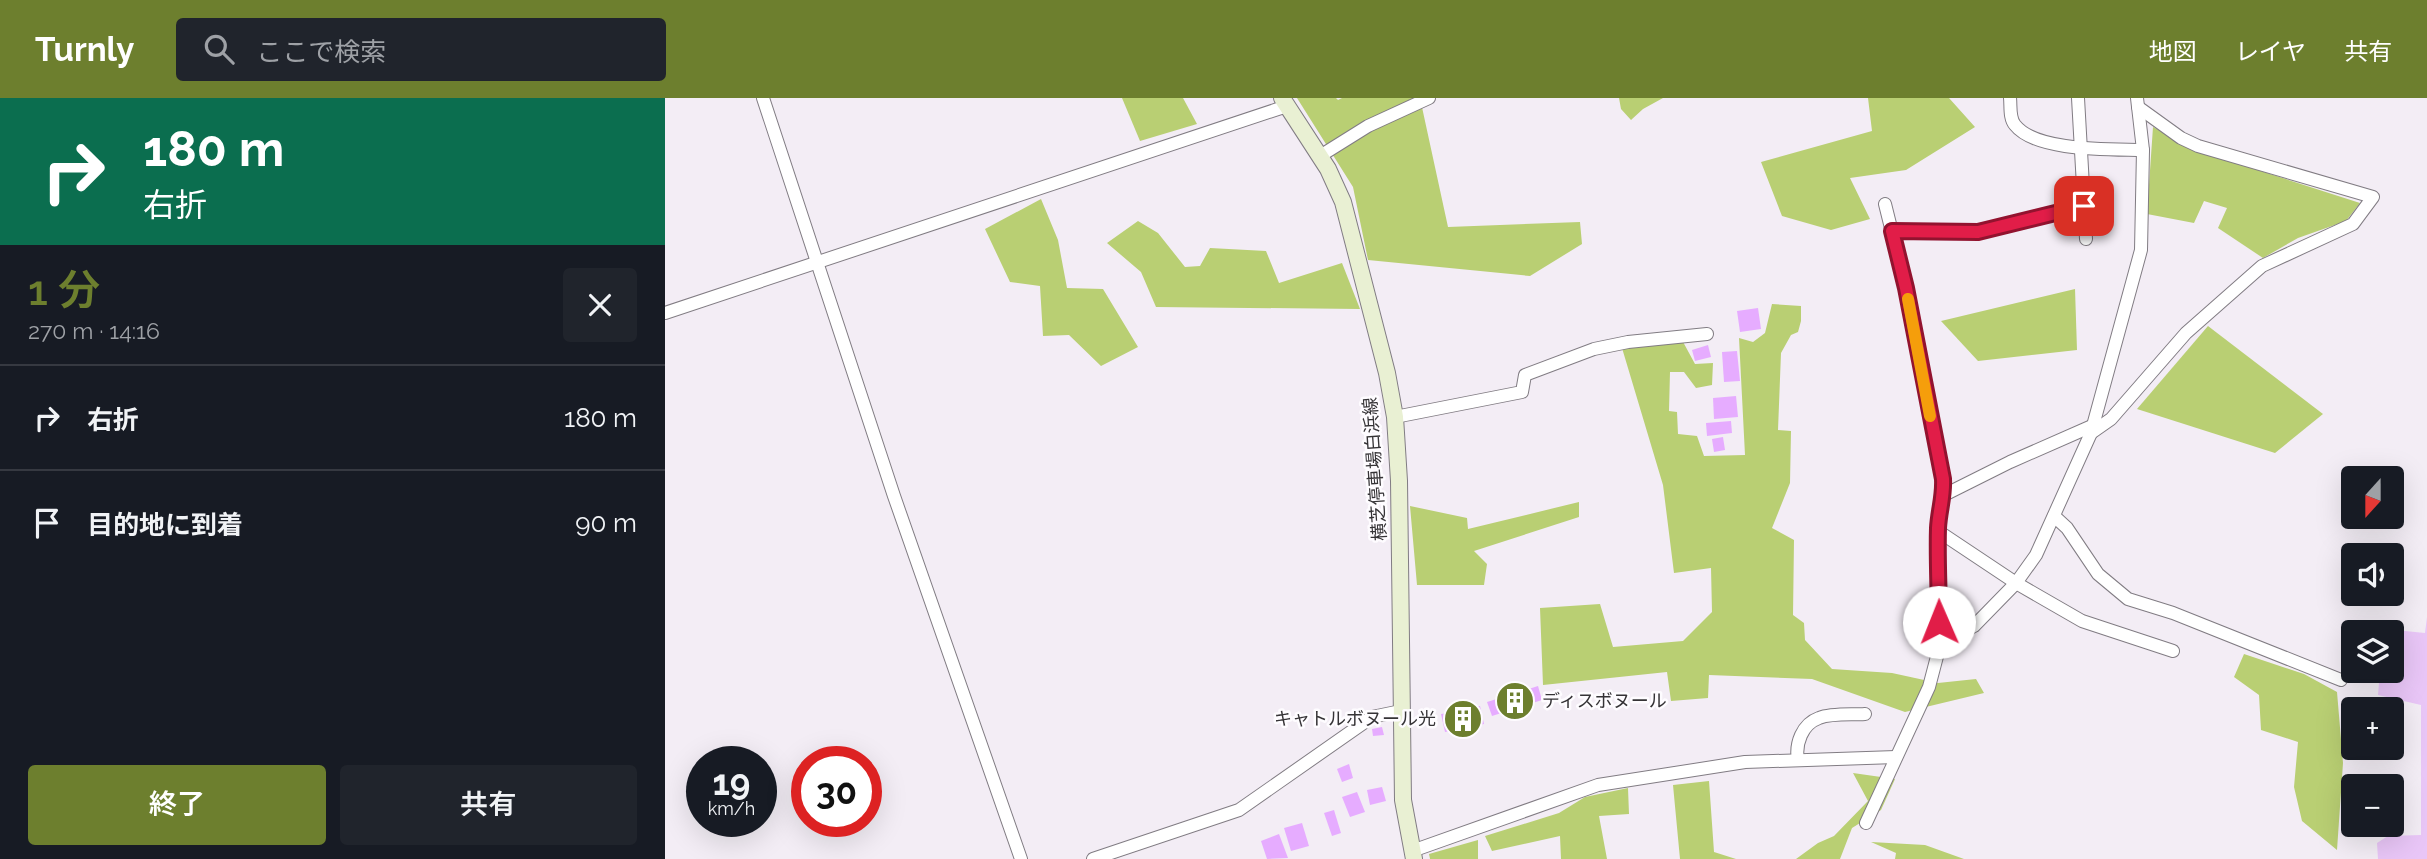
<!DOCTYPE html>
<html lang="ja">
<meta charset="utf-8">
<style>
:root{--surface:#171b24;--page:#20242c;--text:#f1f3f6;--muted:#9ea1a6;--line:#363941;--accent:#6d7f2e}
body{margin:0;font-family:Raleway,"Noto Sans JP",sans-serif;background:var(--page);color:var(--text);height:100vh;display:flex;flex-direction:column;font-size:26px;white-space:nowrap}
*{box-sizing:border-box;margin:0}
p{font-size:23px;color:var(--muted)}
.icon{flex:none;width:38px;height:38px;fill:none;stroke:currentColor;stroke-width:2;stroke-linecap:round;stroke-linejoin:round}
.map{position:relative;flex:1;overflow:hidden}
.drawer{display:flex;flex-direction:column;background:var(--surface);width:665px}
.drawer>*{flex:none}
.top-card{background:#0b6e4f;color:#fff;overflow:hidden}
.needle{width:46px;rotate:201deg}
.buttons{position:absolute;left:1676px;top:368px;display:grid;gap:14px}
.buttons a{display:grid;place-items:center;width:63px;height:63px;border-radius:7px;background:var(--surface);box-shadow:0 7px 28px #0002;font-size:35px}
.speed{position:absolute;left:21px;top:648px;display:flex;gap:14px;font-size:35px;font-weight:700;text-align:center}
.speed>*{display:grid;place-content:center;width:91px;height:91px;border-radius:50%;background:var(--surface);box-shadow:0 7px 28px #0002;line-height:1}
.speed small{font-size:18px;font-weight:400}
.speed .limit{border:10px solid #d22;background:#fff;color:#111}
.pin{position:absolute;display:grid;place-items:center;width:60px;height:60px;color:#fff;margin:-30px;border-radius:14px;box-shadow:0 4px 10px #0006}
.me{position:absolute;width:77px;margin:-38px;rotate:359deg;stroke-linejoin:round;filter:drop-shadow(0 0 5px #0008)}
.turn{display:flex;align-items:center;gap:24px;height:147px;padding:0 28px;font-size:32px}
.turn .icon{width:91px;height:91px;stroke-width:2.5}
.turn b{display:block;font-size:49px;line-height:60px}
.round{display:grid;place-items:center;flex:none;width:74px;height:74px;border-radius:7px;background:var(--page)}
.summary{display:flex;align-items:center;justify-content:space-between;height:119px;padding:0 28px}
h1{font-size:42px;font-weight:600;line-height:52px;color:var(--accent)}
.primary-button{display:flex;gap:14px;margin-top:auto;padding:14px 28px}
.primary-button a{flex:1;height:80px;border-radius:7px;background:var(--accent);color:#fff;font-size:28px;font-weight:600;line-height:80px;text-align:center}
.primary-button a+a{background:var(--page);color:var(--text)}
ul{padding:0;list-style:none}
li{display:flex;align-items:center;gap:21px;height:105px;padding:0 28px;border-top:2px solid var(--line)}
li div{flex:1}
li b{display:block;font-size:26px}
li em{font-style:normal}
header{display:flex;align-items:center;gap:42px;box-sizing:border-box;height:98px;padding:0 35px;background:var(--accent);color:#fff}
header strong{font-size:33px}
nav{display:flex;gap:38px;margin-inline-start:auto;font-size:24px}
.search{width:490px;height:63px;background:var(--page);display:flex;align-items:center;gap:18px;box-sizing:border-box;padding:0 24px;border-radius:7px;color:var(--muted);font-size:26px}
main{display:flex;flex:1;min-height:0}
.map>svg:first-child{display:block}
.green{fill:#b9cf73}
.water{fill:#e9c6f7}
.building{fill:#e6acff}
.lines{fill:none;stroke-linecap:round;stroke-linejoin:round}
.street-casing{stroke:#817c83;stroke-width:14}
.secondary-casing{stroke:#817c83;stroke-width:18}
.street{stroke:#fff;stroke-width:12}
.secondary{stroke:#e9f0d3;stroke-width:16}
.route-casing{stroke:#92132f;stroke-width:18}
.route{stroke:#e11d48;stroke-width:12}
.slow{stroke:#f59e0b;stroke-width:12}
.labels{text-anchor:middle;stroke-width:5;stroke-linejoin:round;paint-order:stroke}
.street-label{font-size:18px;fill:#353336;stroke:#fefcff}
.poi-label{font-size:18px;fill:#353336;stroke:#fefcff;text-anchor:start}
</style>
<header>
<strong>Turnly</strong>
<div class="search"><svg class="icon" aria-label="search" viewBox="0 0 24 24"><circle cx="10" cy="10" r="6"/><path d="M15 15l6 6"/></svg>ここで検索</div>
<nav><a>地図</a><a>レイヤ</a><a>共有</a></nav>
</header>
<main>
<section class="drawer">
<div class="top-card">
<div class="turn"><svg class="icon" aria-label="right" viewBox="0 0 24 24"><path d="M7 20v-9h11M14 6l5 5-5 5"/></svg><div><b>180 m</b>右折</div></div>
</div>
<div class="summary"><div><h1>1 分</h1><p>270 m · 14:16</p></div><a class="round"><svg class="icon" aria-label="close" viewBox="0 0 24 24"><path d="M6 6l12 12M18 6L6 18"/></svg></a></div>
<ul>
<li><svg class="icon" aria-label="right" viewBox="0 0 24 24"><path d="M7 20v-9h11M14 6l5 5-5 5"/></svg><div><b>右折</b></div><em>180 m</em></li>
<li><svg class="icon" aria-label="arrive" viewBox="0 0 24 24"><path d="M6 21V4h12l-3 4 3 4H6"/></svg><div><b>目的地に到着</b></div><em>90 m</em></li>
</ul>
<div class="primary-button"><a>終了</a><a>共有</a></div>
</section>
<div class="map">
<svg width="1762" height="761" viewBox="0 0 1762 761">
<rect width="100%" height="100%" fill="#f3edf5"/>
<!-- green -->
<g class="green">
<polygon points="457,0 518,0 532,26 475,43"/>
<polygon points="632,0 671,0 673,2 677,0 755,0 783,129 915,124 917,146 865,178 703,162 688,89"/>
<polygon points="954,0 998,0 978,11 966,22 956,11"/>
<polygon points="1203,0 1284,0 1310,29 1241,72 1185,80 1205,121 1166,132 1117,118 1096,64 1207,33"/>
<polygon points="1488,29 1540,55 1695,105 1681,123 1633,140 1598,160 1553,130 1562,110 1539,103 1529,125 1482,116"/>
<polygon points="376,101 393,142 402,190 438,191 473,249 436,268 404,237 378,238 375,188 345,184 320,131"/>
<polygon points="473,123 493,135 520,169 535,168 545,150 601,153 614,185 677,165 695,211 491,209 476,174 442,145"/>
<polygon points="1410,191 1412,252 1313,263 1276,223"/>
<polygon points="1107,206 1136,208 1136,223 1133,234 1126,237 1116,255 1113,332 1126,333 1125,385 1107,430 1129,442 1128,517 1139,525 1140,542 1167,571 1227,575 1273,585 1311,581 1319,595 1240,614 1147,581 1044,577 1043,600 1006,603 1002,574 878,587 875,510 935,506 948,549 1018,543 1047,514 1046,470 1009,475 998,387 957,250 1017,242 1030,266 1048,265 1047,287 1031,290 1019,274 1005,274 1004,313 1012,314 1013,336 1032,338 1039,358 1080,357 1074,240 1088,244 1100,235"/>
<polygon points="1543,228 1658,316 1610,355 1472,311"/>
<polygon points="914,404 914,419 809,453 822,466 819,487 752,487 745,408 802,420 803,431"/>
<polygon points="1579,556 1639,576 1672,594 1678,665 1672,752 1637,723 1629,689 1633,644 1596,632 1594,597 1569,579"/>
<polygon points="1188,675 1230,681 1216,712 1187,730 1175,761 1131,761 1153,745 1169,738 1203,703"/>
<polygon points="1044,683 1049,754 1071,761 1015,761 1008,687"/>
<polygon points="963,690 964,716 934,718 942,761 896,761 895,738 827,753 820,738 894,715 920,699"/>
<polygon points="813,742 813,761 765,761 764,756"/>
<polygon points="1206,744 1260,747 1299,761 1230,761 1231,755"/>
</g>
<!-- water -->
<polygon class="water" points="1762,519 1762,761 1713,761 1712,745 1723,738 1756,737 1756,607 1713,597 1715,572 1727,572 1727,534 1720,534 1720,531 1760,535"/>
<!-- building -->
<g class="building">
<polygon points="1093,210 1096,231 1075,234 1072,213"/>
<polygon points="1043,247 1046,259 1030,263 1027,252"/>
<polygon points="1072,253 1075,283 1059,284 1057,254"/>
<polygon points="1071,298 1073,319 1049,321 1048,300"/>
<polygon points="1066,323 1067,335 1042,338 1041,325"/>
<polygon points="1058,339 1060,352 1049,354 1047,341"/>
<polygon points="873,588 877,602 827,618 822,604"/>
<polygon points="815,608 819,626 780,634 776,616 790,614 789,611"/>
<polygon points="717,629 719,637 708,638 707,631"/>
<polygon points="684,666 688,680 677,684 672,671"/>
<polygon points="717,689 721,703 705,707 702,692"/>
<polygon points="692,694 700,714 685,719 677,699"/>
<polygon points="669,712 676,735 667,738 659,715"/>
<polygon points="637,725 644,748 626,753 619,730"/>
<polygon points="614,736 623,760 602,761 596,743"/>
</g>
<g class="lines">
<defs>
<g id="street">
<polyline points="98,0 229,398 356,761"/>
<path d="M 1345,0 C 1346,8 1344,20 1350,27 C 1371,54 1446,51 1478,52"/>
<polyline points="1413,0 1421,141"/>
<polyline points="655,58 703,28 764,0"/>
<polyline points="1227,133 1313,134 1419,108"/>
<polyline points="0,215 622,8"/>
<polyline points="730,319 857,294 860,277 929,251 963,244 1042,236"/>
<polyline points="1426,335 1446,321 1521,235 1597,168 1688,126 1708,99 1533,48 1516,40 1473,9"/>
<polyline points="1279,397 1345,364 1427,328"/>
<polyline points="1389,418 1402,430 1433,476 1463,501 1508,515 1676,582"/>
<polyline points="1273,433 1351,485 1417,523 1508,553"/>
<polyline points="1275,547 1309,528 1351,485 1371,457 1426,335 1476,152 1478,52 1472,0"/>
<path d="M 1133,662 C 1130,646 1137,626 1154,620 C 1167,615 1186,617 1200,616"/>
<polyline points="1201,725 1264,589 1275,547 1273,433 1274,412 1279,397 1277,381 1241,190 1220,106"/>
<polyline points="747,753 933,687 1080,664 1231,659"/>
<polyline points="428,761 574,712 707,619 736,613"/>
</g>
<polyline id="secondary" points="617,0 663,71 678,104 722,275 730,319 734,383 738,702 749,761"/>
</defs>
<!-- street casing -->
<use href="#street" class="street-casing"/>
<!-- secondary casing -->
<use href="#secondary" class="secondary-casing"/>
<!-- street -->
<use href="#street" class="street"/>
<!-- secondary -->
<use href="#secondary" class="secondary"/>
</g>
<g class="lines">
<defs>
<path id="route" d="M 1274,524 C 1274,493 1272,461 1273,430 C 1274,412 1279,399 1278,381 L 1241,190 L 1227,133 L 1313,134 L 1419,108"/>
</defs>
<!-- route casing -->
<use href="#route" class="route-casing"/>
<!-- route -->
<use href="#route" class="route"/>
<!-- slow -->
<polyline class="slow" points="1243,201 1265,318"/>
</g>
<!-- icons -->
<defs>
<symbol id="building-disc" viewBox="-11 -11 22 22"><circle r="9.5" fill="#6d7f2e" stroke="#fefcff"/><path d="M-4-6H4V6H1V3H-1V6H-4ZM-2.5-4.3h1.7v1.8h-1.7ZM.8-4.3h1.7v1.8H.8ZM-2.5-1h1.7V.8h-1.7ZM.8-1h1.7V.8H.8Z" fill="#fff"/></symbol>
</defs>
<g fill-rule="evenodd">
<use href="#building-disc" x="828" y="581" width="44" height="44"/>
<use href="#building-disc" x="776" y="599" width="44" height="44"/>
</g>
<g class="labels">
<!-- street labels -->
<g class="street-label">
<text transform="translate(710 371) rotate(-94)" y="6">横芝停車場白浜線</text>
</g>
<!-- poi labels -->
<g class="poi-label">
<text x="877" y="609">ディスボヌール</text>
<text x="771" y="627" text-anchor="end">キャトルボヌール光</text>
</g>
</g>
</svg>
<div class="buttons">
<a><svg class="needle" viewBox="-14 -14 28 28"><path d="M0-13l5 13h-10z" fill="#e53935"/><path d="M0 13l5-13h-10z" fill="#9ea1a6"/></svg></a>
<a><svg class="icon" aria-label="sound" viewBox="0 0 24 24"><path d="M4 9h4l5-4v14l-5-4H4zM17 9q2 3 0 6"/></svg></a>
<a><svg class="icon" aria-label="layers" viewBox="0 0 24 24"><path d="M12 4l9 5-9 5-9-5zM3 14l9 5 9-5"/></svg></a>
<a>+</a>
<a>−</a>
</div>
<div class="speed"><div>19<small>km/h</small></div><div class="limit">30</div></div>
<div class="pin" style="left:1419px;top:108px;background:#d93025"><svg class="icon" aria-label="arrive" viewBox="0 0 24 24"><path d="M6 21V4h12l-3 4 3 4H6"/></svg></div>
<svg class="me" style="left:1274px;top:524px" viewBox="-20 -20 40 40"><circle r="19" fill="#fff"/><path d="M0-13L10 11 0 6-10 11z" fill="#e11d48"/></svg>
</div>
</main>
